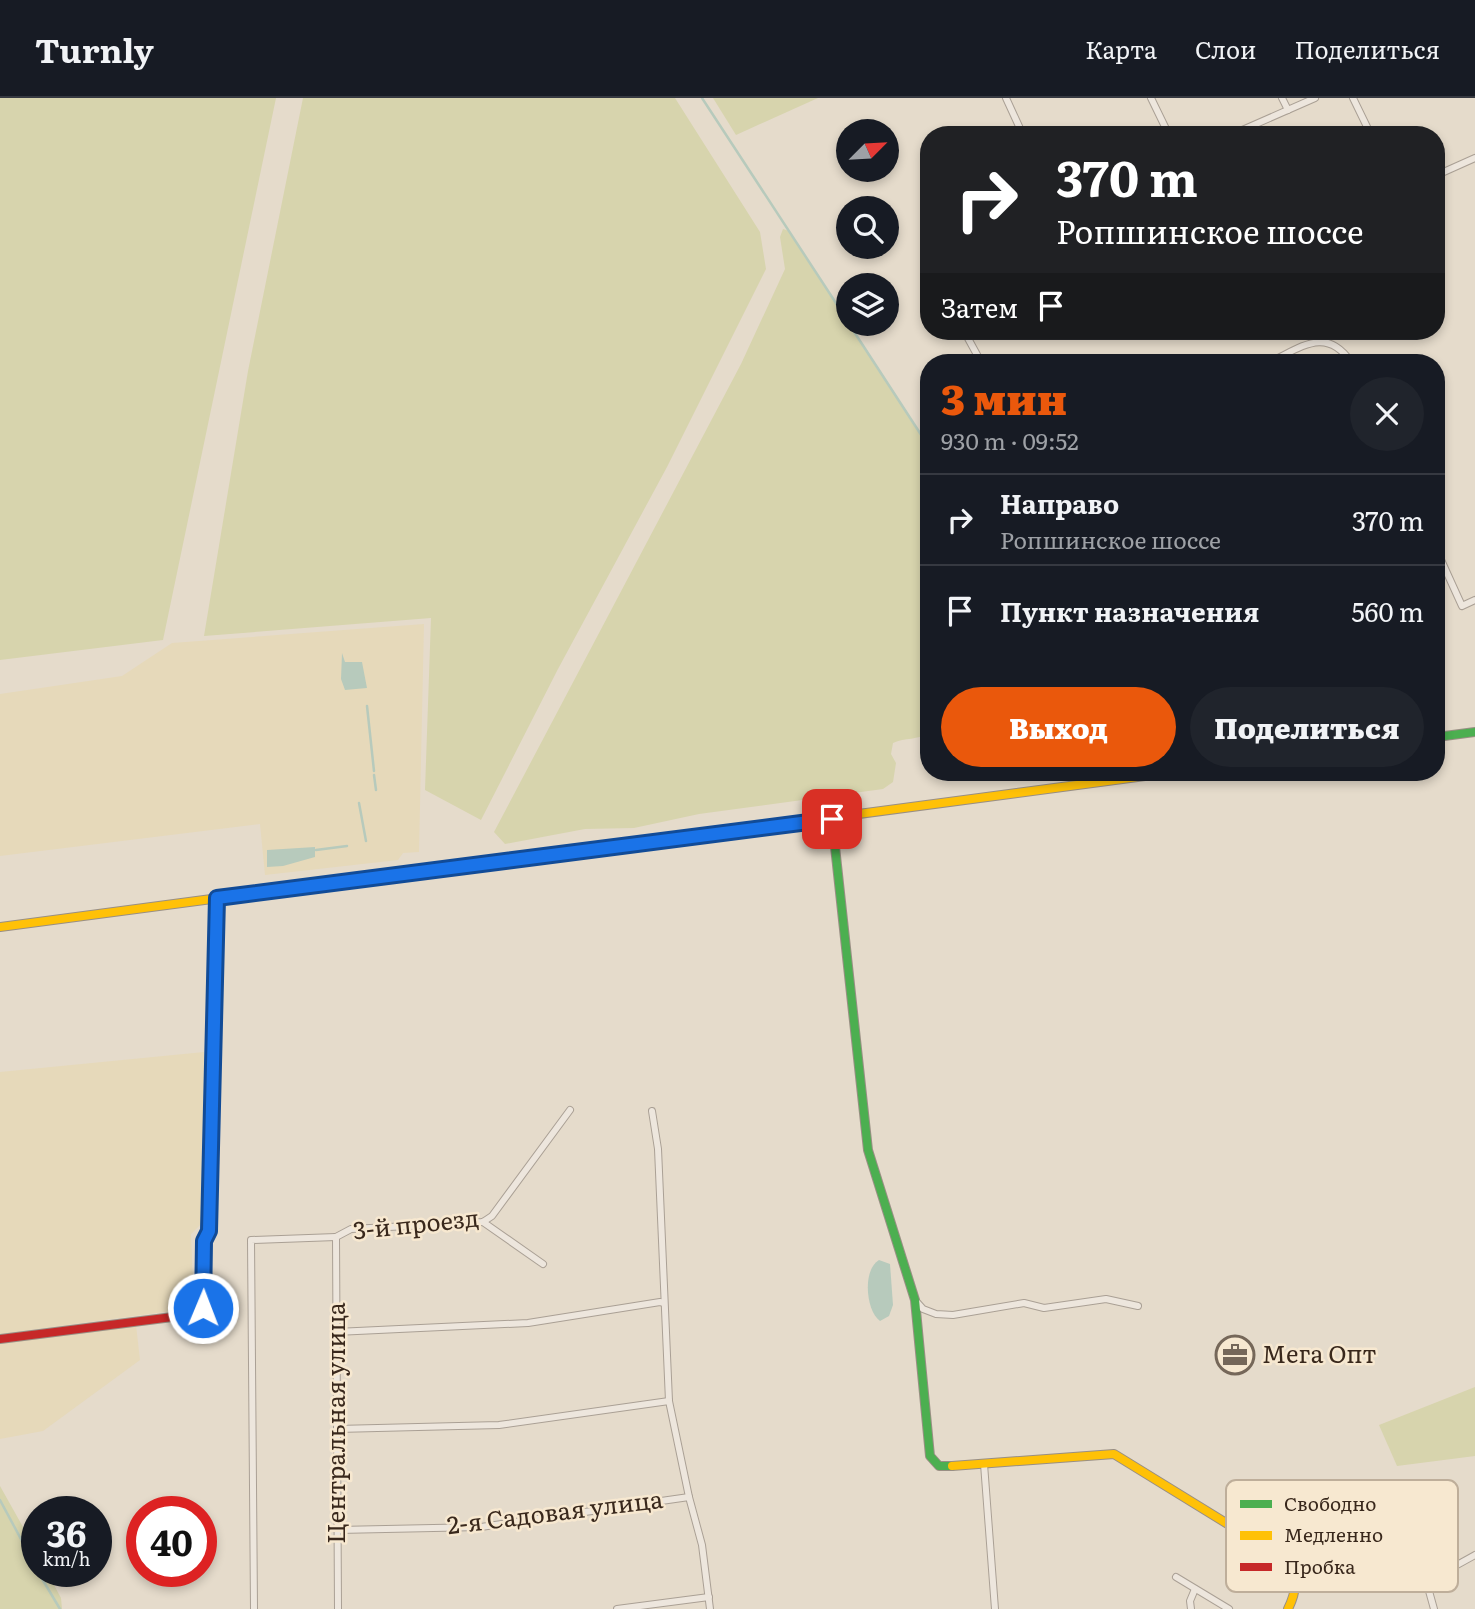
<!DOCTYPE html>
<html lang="ru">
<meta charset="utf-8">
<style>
:root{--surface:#171b24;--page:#20242c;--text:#f1f3f6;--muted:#9ea1a6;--line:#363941;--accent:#ea580c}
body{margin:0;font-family:Literata,serif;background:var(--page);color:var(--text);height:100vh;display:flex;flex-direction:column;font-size:26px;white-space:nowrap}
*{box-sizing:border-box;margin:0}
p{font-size:23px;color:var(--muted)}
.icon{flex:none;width:38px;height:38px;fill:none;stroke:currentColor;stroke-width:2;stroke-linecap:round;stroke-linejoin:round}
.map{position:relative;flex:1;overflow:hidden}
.panel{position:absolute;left:920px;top:256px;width:525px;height:427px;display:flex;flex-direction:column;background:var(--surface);border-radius:28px;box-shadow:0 4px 10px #0003}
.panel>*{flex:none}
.guide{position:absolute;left:920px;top:28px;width:525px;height:214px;border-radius:28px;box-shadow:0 4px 10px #0003;background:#202124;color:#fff;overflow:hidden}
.needle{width:46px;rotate:66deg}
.controls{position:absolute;left:836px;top:21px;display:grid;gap:14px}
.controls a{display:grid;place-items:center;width:63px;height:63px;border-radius:50%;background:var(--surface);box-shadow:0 4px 10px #0003;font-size:35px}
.speed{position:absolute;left:21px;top:1398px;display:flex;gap:14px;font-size:35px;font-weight:700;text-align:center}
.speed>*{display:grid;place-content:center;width:91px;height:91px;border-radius:50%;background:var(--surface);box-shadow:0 4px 10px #0003;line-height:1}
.speed small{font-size:18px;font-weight:400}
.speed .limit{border:10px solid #d22;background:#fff;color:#111}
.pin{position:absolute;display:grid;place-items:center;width:60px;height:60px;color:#fff;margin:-30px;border-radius:14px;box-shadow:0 4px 10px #0006}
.me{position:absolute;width:77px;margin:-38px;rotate:1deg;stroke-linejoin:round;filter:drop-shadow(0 0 5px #0008)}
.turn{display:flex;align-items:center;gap:24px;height:147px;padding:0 21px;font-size:32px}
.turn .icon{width:91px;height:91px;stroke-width:2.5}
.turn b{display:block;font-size:49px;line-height:60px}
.then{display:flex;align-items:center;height:66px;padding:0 21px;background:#0003;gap:14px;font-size:26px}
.round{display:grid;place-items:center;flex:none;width:74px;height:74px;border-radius:37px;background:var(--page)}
.overview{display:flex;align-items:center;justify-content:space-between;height:119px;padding:0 21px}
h1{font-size:42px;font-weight:800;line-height:52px;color:var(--accent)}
.primary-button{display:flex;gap:14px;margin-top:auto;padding:14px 21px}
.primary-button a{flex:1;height:80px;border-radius:42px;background:var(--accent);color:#fff;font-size:28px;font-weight:800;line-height:80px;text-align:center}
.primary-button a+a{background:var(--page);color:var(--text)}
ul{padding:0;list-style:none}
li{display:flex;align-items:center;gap:21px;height:91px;padding:0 21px;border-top:2px solid var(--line)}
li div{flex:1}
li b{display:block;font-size:26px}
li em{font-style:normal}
header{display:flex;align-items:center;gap:42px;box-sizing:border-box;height:98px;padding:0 35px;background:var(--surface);border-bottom:2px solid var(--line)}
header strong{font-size:33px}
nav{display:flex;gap:38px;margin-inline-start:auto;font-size:24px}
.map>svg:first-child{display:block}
.farmland{fill:#e6d9ba}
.green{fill:#d7d4ad}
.water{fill:#b7cabc}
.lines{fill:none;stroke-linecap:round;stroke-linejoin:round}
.stream{stroke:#b7cabc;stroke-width:2.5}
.street-casing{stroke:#aaa095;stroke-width:8}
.fast-casing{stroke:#998f84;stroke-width:10}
.slow-casing{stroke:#998f84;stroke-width:10}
.jam-casing{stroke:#998f84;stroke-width:10}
.street{stroke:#ede6dd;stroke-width:6}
.fast{stroke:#4caf50;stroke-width:8}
.slow{stroke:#ffc107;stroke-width:8}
.jam{stroke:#c62828;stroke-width:8}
.route-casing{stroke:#114b97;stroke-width:18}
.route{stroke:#1a73e8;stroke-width:12}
.labels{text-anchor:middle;stroke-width:5;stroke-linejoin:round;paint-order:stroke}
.street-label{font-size:24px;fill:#39281c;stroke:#f7e8d0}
.poi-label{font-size:24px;fill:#39281c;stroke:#f7e8d0;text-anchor:start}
.key{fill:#f7e8d0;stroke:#beae9a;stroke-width:2}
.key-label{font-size:19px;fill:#39281c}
</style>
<header>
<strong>Turnly</strong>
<nav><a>Карта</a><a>Слои</a><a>Поделиться</a></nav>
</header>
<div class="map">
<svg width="1475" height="1511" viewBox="0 0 1475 1511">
<rect width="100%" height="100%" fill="#e5dbcb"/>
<!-- farmland -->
<g class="farmland">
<polygon points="424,526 419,754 403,755 398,762 265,777 260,726 0,758 0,596 122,578 172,545"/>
<polygon points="204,954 202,1125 191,1136 194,1210 0,1236 0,974"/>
<polygon points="136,1227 140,1262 43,1333 0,1341 0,1244"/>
</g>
<!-- green -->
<g class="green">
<polygon points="0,0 276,0 163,542 0,562"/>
<polygon points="303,0 675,0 760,134 766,171 667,369 558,571 481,722 425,692 431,520 204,538 248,273"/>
<polygon points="713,0 818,0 736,37"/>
<path d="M 783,131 L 789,133 L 929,349 L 929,634 C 918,643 905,639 893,645 L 891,656 L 896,665 L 893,684 L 883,691 L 699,716 L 634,730 L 585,731 L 505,746 L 494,734 L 741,266 L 785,171 L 780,139 Z"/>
<polygon points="1475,1289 1475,1358 1397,1368 1379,1327"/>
<polygon points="0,1388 37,1454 37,1474 47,1474 61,1500 62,1511 0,1511"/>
</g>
<!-- water -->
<g class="water">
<polygon points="342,555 345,564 362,564 367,590 345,592 341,581"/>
<polygon points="315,749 315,759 283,768 267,769 267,752"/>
<path d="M 879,1162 L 890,1166 L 893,1207 L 889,1218 L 880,1223 C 866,1213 862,1172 879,1162 Z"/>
</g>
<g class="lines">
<!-- stream -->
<g class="stream">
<polyline points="702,0 849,225"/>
<polyline points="849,226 929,349"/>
<polyline points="367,608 374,673"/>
<polyline points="374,677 376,692"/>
<polyline points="359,705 366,743"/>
<polyline points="316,752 347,748"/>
<polyline points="0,1402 37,1471"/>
<polyline points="38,1474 60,1511"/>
</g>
<defs>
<g id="street">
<polyline points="1006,0 1023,37"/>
<polyline points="1151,0 1169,37"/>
<polyline points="1282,0 1288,12"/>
<polyline points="1353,0 1371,37"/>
<polyline points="1231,37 1315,0"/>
<polyline points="1437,77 1475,60"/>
<polyline points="929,168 929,169"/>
<polyline points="964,233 981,264"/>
<path d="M 1270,264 C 1302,249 1326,228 1351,264"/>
<polyline points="1437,453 1462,508 1475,502"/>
<polyline points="652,1013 658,1051 669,1303 689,1399 702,1447 710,1511"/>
<polyline points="483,1124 543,1166"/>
<polyline points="336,1139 338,1511"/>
<polyline points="336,1139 351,1131 483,1124 492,1118 570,1012"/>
<polyline points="915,1202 923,1211 936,1216 953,1217 1024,1205 1044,1210 1106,1201 1138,1208"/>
<polyline points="336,1234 528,1225 660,1204 664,1205"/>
<polyline points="337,1331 499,1327 669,1303"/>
<polyline points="984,1366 995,1511"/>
<polyline points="338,1432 481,1429 689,1399"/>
<polyline points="1176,1479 1229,1511"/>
<polyline points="254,1511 251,1142 336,1139"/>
<polyline points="617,1511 709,1499"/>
<polyline points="1191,1511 1190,1503 1195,1491"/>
<polyline points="1434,1511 1429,1493 1430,1482 1475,1457"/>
</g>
<g id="fast">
<polyline points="1437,639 1475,634"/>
<polyline points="832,721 868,1052 915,1202 930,1358 939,1368 952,1368"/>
<polyline points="204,1171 204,1143 209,1133 217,800"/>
</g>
<g id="slow">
<polyline points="693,738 1175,674"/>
<polyline points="0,829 340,784"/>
<path d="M 952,1368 L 1114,1356 L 1278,1457 C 1294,1480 1301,1484 1288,1511"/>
</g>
<g id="jam">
<polyline points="340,784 693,738"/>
<polyline points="0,1241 196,1216 203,1210 204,1171"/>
</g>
</defs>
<!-- street casing -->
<use href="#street" class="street-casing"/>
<!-- fast casing -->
<use href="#fast" class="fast-casing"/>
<!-- slow casing -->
<use href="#slow" class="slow-casing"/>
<!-- jam casing -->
<use href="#jam" class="jam-casing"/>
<!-- street -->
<use href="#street" class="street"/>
<!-- fast -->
<use href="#fast" class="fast"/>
<!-- slow -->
<use href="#slow" class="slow"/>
<!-- jam -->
<use href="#jam" class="jam"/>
</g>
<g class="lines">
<defs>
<polyline id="route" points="203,1210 204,1143 209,1133 217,800 832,721"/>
</defs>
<!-- route casing -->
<use href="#route" class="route-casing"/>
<!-- route -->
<use href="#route" class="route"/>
</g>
<!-- icons -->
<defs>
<symbol id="office-ring" viewBox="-11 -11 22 22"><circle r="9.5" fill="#f7e8d0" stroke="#756759" stroke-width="1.5"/><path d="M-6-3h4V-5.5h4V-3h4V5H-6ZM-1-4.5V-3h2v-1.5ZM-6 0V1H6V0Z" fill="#756759"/></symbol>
</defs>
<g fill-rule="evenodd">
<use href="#office-ring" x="1213" y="1235" width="44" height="44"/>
</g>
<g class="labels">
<!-- street labels -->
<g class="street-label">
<text transform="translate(416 1127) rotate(-6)" y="8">3-й проезд</text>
<text transform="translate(337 1325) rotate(-90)" y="8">Центральная улица</text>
<text transform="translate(555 1415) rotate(-7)" y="8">2-я Садовая улица</text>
</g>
<!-- poi labels -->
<g class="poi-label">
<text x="1262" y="1265">Мега Опт</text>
</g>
</g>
<!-- legend -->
<rect x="1226" y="1382" width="232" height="112" rx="10" class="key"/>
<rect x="1240" y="1402" width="32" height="8" fill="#4caf50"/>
<rect x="1240" y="1433" width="32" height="9" fill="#ffc107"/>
<rect x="1240" y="1465" width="32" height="8" fill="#c62828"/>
<g class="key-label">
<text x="1284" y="1413">Свободно</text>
<text x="1284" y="1444">Медленно</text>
<text x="1284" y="1476">Пробка</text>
</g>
</svg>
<div class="controls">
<a><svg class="needle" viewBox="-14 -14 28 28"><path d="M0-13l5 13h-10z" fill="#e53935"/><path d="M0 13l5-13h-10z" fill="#9ea1a6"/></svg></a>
<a><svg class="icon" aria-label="search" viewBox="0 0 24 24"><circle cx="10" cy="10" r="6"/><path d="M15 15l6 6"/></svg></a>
<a><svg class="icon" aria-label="layers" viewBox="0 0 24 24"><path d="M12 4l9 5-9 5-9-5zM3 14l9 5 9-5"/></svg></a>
</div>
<div class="speed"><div>36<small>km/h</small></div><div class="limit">40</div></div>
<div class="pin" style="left:832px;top:721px;background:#d93025"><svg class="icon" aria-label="arrive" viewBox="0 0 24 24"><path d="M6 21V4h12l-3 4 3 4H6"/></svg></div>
<svg class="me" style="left:203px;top:1210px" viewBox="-20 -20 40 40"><circle r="17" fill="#1a73e8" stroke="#fff" stroke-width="3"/><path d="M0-11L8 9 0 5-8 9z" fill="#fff"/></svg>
<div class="guide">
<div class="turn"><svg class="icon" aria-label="right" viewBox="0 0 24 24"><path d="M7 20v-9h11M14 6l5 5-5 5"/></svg><div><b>370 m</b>Ропшинское шоссе</div></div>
<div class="then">Затем<svg class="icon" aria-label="arrive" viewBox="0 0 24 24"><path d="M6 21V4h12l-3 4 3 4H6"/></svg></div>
</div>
<section class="panel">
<div class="overview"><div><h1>3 мин</h1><p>930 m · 09:52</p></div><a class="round"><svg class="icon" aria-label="close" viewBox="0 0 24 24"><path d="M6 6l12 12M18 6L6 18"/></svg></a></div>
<ul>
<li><svg class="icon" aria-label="right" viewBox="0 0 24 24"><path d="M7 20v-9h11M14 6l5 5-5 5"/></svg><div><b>Направо</b><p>Ропшинское шоссе</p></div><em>370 m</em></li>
<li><svg class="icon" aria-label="arrive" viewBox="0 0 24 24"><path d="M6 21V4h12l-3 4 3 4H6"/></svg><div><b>Пункт назначения</b></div><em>560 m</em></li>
</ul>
<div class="primary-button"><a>Выход</a><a>Поделиться</a></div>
</section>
</div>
